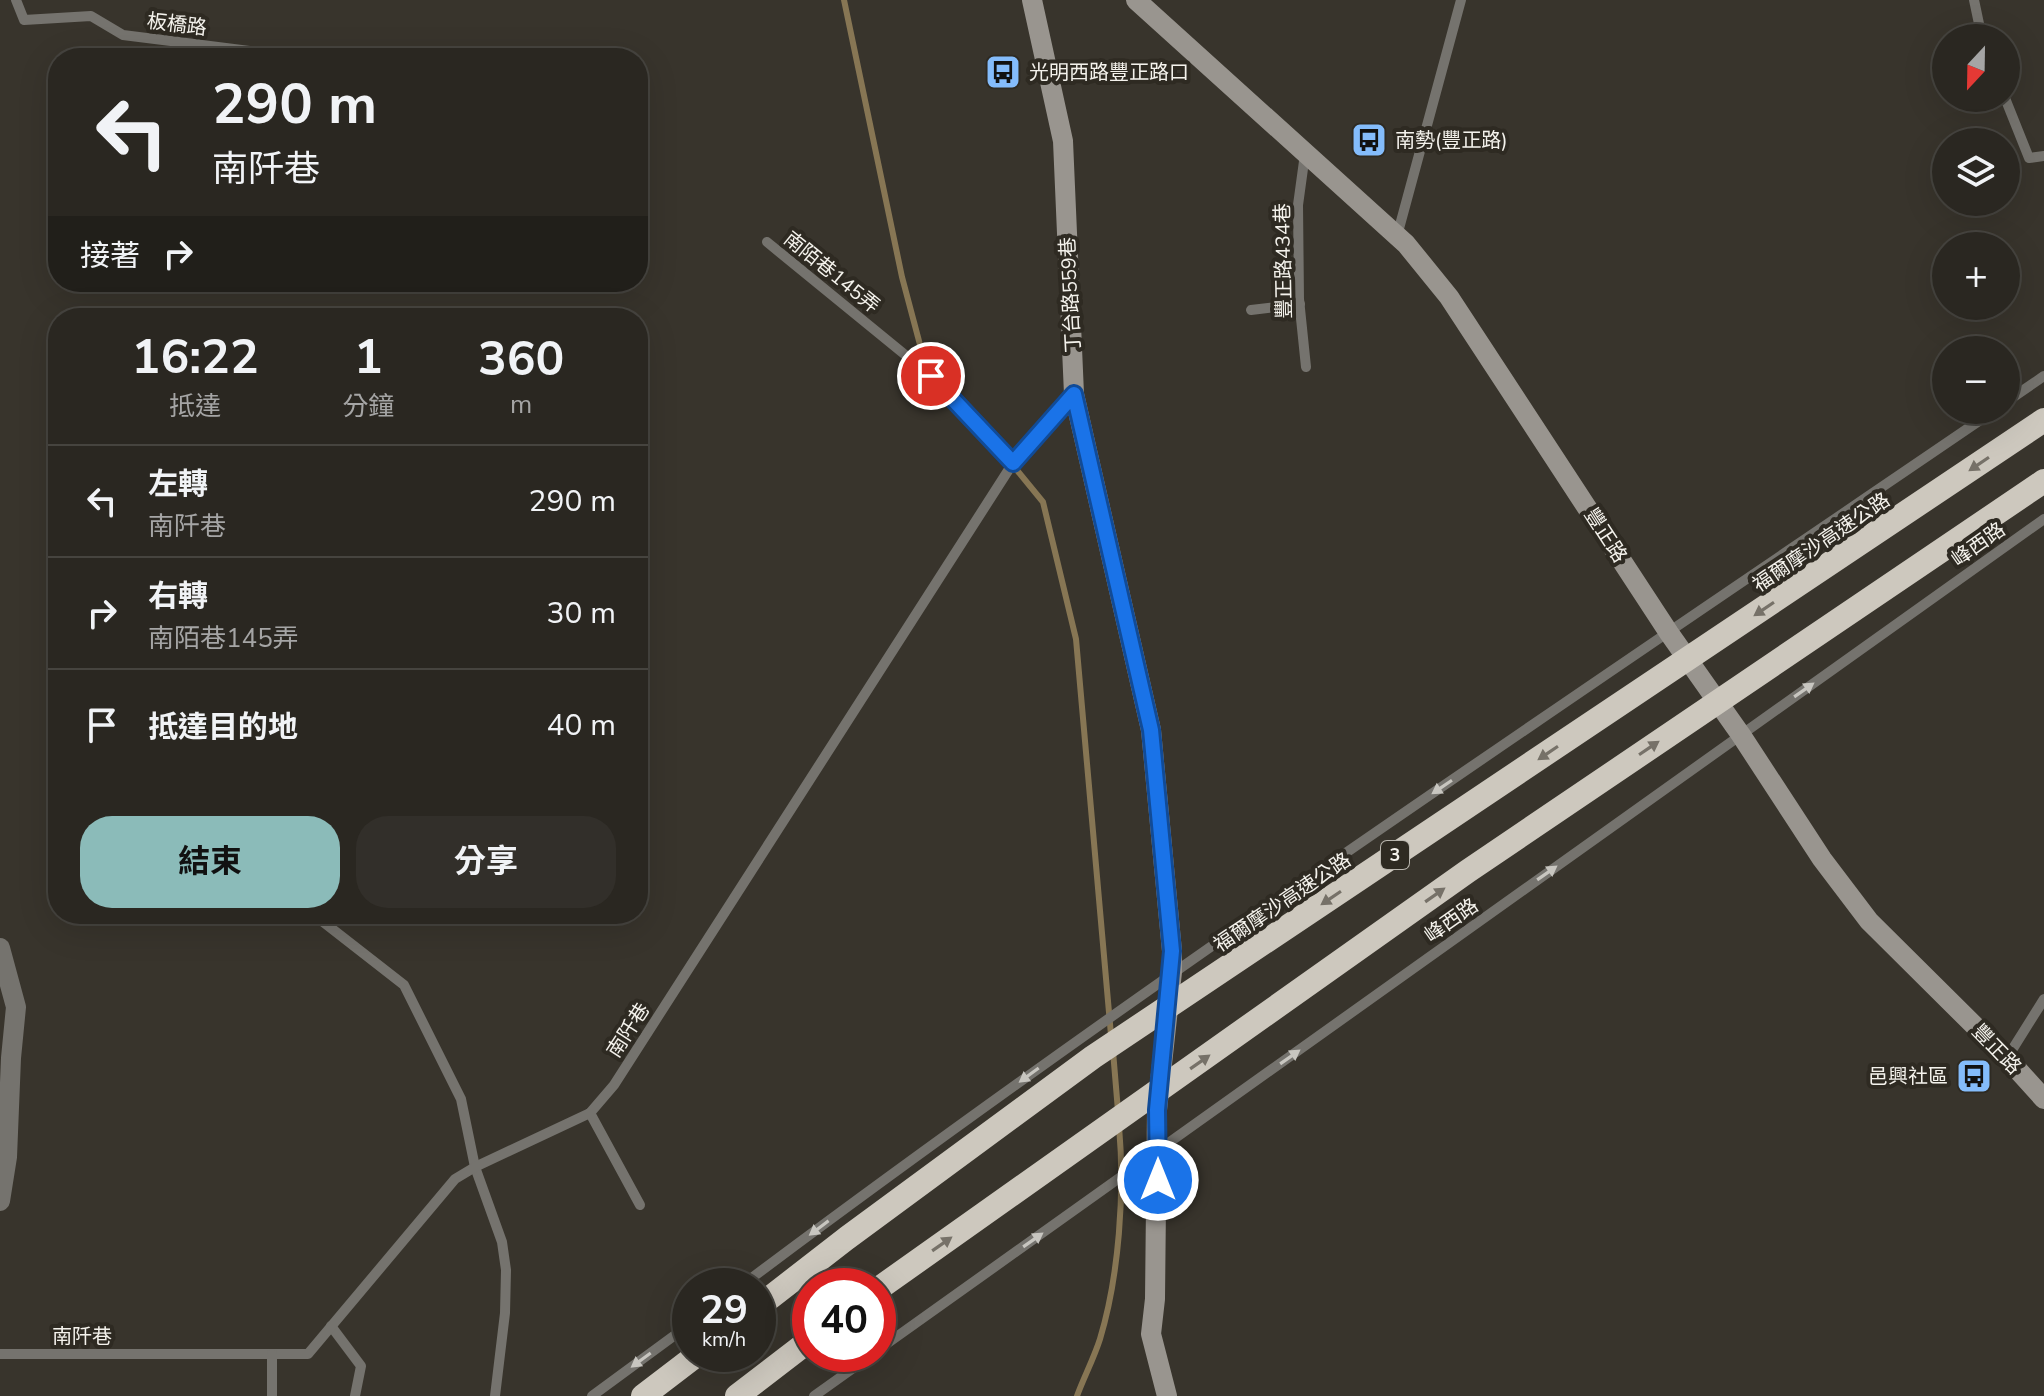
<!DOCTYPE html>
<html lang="zh-TW">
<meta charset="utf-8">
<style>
:root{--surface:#2a2721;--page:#322f2a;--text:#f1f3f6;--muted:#a5a5a5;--line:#46443f;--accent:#8bbbb9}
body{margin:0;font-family:"Nunito Sans","Noto Sans TC",sans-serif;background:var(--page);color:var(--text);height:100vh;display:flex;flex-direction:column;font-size:30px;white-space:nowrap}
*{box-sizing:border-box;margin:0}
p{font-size:26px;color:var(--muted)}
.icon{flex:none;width:44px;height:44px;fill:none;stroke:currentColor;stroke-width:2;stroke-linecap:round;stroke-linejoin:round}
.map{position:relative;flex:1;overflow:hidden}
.details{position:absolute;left:48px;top:308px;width:600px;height:616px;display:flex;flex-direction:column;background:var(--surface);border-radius:32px;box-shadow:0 8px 32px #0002,0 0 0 2px var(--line)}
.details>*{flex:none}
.guide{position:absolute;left:48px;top:48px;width:600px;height:244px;border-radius:32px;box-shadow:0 8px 32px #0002,0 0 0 2px var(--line);background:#2a2721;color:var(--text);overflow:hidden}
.needle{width:52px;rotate:202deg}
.buttons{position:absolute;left:1932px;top:24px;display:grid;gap:16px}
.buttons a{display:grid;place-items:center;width:88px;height:88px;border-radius:50%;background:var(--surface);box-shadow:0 8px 32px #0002,0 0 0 2px var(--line);font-size:40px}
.speed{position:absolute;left:672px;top:1268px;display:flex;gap:16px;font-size:40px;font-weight:700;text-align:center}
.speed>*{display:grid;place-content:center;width:104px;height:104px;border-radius:50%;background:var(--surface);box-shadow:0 8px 32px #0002,0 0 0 2px var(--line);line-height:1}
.speed small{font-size:20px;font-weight:400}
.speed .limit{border:12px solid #d22;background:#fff;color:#111}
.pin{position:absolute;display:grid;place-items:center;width:68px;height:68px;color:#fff;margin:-34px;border:4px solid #fff;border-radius:50%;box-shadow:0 2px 8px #0007}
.me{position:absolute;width:88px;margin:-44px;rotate:0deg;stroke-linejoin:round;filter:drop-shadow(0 0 6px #0008)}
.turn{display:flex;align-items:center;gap:28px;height:168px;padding:0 32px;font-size:36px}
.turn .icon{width:104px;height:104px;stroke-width:2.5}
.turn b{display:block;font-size:56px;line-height:68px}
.then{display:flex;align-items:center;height:76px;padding:0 32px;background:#0003;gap:16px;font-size:30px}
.eta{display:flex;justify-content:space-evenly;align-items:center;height:136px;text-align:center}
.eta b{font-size:48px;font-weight:700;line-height:56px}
.primary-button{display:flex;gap:16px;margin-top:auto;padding:16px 32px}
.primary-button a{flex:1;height:92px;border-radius:32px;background:var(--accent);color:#111;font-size:32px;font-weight:700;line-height:92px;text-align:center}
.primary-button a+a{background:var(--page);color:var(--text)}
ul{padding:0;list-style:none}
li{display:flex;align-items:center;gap:24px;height:112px;padding:0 32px;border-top:2px solid var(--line)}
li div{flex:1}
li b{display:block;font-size:30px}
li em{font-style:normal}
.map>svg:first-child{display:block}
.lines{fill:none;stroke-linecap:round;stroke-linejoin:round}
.stream{stroke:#877654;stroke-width:6}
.lane{stroke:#75736e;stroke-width:10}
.street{stroke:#75736e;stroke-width:20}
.secondary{stroke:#99958f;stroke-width:20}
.highway{stroke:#cdc8be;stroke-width:24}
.highway-bridge{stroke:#cdc8be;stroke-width:24}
.oneway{fill:#767168}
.oneway2{fill:#c8c6c0}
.route-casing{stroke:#114b97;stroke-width:20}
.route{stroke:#1a73e8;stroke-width:14}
.labels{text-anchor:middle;stroke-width:8;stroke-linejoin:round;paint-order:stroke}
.shield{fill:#2e2a22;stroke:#b9b6af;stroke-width:2}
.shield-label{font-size:18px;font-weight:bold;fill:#f4f2ec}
.street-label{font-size:20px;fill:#f4f2ec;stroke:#2e2a22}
.poi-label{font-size:20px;fill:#f4f2ec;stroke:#2e2a22;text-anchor:start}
</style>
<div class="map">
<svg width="2044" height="1396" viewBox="0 0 2044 1396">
<rect width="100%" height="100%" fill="#38342c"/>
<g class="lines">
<!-- stream -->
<g class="stream">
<polyline points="844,0 902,277 923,356 953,393"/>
<polyline points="1011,463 1043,502 1076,639 1111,1035"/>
<polyline points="1113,1051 1118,1111"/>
<path d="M 1077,1396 C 1084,1377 1094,1358 1100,1339 C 1119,1276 1125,1192 1119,1126"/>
</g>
<!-- lane -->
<g class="lane">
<polyline points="16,0 24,20 91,16 123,35 305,58"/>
<polyline points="1974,0 1982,38"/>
<polyline points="2005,98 2029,158 2044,156"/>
<polyline points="1305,154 1298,205 1299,299 1306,367"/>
<polyline points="1397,236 1461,0"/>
<polyline points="767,242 931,376 1013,463"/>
<polyline points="1251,310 1300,304"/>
<polyline points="2006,402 2044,376"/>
<polyline points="313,914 404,985 461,1099 475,1167 502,1242 506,1270 505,1313 495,1396"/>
<polyline points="2007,1058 2044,999"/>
<polyline points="590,1113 640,1205"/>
<path d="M 741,1286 C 1149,980 1574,697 1995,410"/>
<polyline points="331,1326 361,1366 355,1396"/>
<polyline points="878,1350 2044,519"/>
<polyline points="0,1354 308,1354 455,1179 475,1167 590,1113 614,1085 1013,463 1073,395"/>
<polyline points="272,1396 272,1354"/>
<polyline points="592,1396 690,1324"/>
<polyline points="814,1396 873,1354"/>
</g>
<!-- street -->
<polyline class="street" points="0,948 16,1007 11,1058 7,1157 0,1201"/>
<!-- secondary -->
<g class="secondary">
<polyline points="1032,0 1063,141 1074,394 1151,730 1172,951 1172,972 1157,1110 1155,1299 1151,1334 1167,1396"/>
<polyline points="1136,0 1406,244 1449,297 1669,633 1741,735 1822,859 1869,921 2007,1058 2044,1099"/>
</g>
<!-- highway -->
<g class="highway">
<polyline points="643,1396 698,1354"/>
<polyline points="737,1396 810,1340"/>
</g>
<!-- highway-bridge -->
<g class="highway-bridge">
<polyline points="878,1289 1468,871 2044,481"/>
<polyline points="758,1307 847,1238 1093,1057 2044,420"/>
</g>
</g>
<!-- one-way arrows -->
<defs><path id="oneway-solid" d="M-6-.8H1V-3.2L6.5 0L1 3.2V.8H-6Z" transform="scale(2)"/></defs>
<g class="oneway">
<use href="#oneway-solid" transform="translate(1979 464) rotate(146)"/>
<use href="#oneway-solid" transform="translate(1764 609) rotate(146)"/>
<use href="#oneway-solid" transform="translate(1649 748) rotate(-34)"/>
<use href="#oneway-solid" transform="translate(1548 753) rotate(146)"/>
<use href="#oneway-solid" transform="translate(1435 895) rotate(-35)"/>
<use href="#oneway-solid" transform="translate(1331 898) rotate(146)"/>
<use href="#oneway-solid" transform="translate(1200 1062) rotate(-35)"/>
<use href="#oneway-solid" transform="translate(942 1244) rotate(-35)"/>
</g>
<g class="oneway2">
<use href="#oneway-solid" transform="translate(1804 690) rotate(-35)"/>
<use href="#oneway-solid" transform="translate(1442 787) rotate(146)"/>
<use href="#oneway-solid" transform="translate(1547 873) rotate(-35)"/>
<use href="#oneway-solid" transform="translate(1290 1057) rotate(-35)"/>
<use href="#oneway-solid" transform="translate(1029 1075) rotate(144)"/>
<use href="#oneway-solid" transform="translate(819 1228) rotate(143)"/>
<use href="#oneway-solid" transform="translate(1033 1240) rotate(-35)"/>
<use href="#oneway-solid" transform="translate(641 1360) rotate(144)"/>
</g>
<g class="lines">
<defs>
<polyline id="route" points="931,376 1013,463 1074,394 1151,730 1172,951 1157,1110 1158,1180"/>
</defs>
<!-- route casing -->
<use href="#route" class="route-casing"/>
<!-- route -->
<use href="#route" class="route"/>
</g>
<!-- icons -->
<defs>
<symbol id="bus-square" viewBox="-11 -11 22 22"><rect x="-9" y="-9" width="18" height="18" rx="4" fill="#84bcfb" stroke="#2e2a22"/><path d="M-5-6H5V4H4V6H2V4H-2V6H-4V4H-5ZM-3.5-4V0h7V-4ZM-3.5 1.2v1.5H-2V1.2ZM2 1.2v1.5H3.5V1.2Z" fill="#111"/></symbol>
</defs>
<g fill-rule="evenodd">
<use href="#bus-square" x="983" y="52" width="40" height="40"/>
<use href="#bus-square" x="1349" y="120" width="40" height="40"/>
<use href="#bus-square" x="1954" y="1056" width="40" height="40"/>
</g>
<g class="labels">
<!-- shield labels -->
<rect class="shield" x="1381" y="841" width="28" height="28" rx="6"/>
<g class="shield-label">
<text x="1395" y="861">3</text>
</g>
<!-- street labels -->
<g class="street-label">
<text transform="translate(177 24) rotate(7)" y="7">板橋路</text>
<text transform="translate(1283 261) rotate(-91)" y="7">豐正路434巷</text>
<text transform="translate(832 272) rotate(39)" y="7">南陌巷145弄</text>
<text transform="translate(1070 295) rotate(-93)" y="7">丁台路559巷</text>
<text transform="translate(1606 535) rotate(57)" y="7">豐正路</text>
<text transform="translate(1821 542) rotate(-34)" y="7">福爾摩沙高速公路</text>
<text transform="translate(1978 544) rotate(-35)" y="7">峰西路</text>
<text transform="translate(1282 902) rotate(-34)" y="7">福爾摩沙高速公路</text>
<text transform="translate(1451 920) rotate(-35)" y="7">峰西路</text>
<text transform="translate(628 1030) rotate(-57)" y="7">南阡巷</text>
<text transform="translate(1997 1049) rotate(46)" y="7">豐正路</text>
<text x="82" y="1343">南阡巷</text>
</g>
<!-- poi labels -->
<g class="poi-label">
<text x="1029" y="79">光明西路豐正路口</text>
<text x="1395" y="147">南勢(豐正路)</text>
<text x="1948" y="1083" text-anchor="end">邑興社區</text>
</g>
</g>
</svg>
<div class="buttons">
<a><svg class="needle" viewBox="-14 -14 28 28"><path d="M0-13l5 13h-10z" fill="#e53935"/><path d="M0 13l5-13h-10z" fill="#a5a5a5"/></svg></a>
<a><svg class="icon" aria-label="layers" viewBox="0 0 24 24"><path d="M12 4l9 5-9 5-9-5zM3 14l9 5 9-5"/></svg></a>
<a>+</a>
<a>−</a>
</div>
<div class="speed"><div>29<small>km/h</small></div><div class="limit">40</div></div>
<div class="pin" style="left:931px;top:376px;background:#d93025"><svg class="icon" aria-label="arrive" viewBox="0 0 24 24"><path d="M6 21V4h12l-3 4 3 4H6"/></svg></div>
<svg class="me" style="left:1158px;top:1180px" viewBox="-20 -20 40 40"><circle r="17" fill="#1a73e8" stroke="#fff" stroke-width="3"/><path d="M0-11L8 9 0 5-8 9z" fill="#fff"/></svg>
<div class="guide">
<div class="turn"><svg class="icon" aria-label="left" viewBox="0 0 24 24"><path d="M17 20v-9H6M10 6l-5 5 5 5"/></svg><div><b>290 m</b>南阡巷</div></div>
<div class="then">接著<svg class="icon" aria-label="right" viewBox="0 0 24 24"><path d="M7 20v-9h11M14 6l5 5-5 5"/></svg></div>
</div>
<section class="details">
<div class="eta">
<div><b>16:22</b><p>抵達</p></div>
<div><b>1</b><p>分鐘</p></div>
<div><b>360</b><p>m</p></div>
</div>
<ul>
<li><svg class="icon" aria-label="left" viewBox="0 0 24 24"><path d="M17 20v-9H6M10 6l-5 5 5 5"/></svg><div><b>左轉</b><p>南阡巷</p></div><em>290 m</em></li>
<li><svg class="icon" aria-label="right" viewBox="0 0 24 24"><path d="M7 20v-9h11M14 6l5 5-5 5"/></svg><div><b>右轉</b><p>南陌巷145弄</p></div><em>30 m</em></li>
<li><svg class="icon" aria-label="arrive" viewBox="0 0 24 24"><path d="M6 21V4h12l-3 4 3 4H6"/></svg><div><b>抵達目的地</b></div><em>40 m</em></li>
</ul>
<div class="primary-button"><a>結束</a><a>分享</a></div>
</section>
</div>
